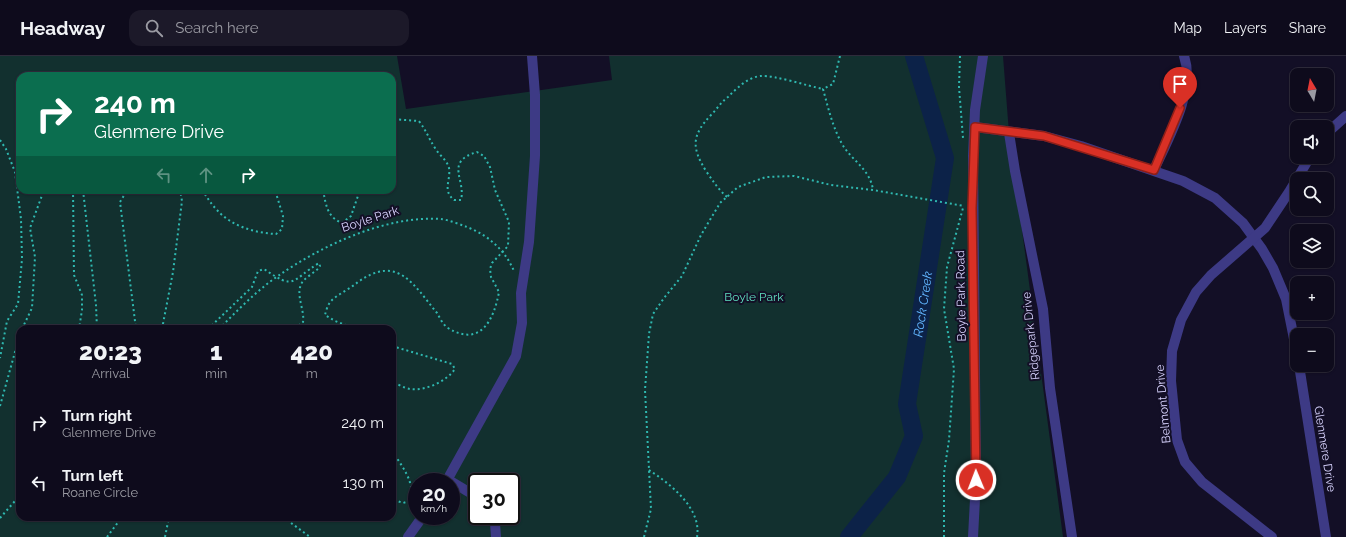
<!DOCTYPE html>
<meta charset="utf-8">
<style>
:root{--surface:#0e0b1c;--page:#1c1929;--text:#f1f3f6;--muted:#9b9ba3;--line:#2e2b3b}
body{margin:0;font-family:Raleway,sans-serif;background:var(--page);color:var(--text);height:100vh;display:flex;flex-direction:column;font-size:15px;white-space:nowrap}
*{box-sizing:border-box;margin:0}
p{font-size:13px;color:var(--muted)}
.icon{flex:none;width:22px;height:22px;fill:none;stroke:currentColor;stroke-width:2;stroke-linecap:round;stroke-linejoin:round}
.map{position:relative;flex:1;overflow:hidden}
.side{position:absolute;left:16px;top:269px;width:380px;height:196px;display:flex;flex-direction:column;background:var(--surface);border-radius:12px;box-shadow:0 1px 3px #0004,0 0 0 1px var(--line)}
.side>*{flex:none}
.hud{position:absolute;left:16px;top:16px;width:380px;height:122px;border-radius:12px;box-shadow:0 1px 3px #0004,0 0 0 1px var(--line);background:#0b6e4f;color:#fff;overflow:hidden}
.needle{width:26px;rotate:350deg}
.fabs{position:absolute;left:1290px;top:12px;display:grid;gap:8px}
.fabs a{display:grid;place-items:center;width:44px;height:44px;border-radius:8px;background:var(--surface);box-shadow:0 1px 3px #0004,0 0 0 1px var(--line);font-size:20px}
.speed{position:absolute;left:408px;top:417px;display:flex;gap:8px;font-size:20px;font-weight:700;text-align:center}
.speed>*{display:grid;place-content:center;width:52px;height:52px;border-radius:50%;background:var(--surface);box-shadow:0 1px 3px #0004,0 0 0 1px var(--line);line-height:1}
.speed small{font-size:10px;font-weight:400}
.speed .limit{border:2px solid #111;border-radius:6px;background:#fff;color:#111}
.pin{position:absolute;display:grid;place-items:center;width:34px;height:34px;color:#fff;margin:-41px -17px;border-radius:50% 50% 50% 0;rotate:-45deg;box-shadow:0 0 4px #0007}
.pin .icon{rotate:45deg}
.me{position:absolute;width:44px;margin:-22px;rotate:359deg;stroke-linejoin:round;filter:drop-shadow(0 0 3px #0008)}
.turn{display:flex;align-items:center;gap:14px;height:84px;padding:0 12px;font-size:18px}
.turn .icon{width:52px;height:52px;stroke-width:2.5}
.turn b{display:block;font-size:28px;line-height:34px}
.lanes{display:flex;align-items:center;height:38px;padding:0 12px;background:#0003;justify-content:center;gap:20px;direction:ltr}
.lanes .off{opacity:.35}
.eta{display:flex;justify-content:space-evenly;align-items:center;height:68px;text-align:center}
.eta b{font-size:24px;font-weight:800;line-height:28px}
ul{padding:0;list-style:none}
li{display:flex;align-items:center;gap:12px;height:60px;padding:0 12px}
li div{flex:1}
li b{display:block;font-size:15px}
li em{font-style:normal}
header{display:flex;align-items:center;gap:24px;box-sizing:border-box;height:56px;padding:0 20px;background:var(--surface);border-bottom:1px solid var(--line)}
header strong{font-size:19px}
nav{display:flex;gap:22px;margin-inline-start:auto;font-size:14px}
.search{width:280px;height:36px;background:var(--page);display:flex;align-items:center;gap:10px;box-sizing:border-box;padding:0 14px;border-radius:12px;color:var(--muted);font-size:15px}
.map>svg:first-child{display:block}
.green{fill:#12302f;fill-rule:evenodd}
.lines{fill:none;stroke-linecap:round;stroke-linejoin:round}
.river{stroke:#0c2248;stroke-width:18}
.path{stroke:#2fb8b0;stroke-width:2;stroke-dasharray:2 3;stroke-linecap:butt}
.minor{stroke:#3d3a85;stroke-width:10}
.route-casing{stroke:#8d1f18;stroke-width:10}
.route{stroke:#d93025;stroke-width:7}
.labels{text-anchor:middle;stroke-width:4;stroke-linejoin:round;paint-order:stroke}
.street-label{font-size:12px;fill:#d9d4ff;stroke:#130f26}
.park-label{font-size:12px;fill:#5fe0c0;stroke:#130f26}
.water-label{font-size:13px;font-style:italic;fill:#62b6ff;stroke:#130f26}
</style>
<header>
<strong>Headway</strong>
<div class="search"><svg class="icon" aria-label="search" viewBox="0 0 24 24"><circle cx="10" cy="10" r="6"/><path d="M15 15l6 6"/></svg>Search here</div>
<nav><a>Map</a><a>Layers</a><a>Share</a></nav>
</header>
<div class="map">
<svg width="1346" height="481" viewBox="0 0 1346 481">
<rect width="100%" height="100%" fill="#130f26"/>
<!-- green -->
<path class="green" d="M 0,0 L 397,0 L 406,53 L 612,24 L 609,0 L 1003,0 L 1009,77 L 1063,481 L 0,481 ZM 20,20 L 392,20 L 392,134 L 20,134 ZM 20,273 L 392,273 L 392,461 L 20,461 ZM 417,426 L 451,426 L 451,460 L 417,460 ZM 477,426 L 511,426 L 511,460 L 477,460 Z"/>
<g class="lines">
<!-- river -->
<path class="river" id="s1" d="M 849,481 L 897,421 L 914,380 L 907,348 L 945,102 L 914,0"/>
<!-- path -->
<g class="path">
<path d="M 840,0 L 833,28 L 823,33 C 828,51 832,69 841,86 C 850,104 870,112 873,134"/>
<polyline points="960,0 959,31 963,82"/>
<polyline points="0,84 6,93 15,116 21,163 22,203 18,248 7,265 0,302"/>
<polyline points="73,134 74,219 82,239 82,254 79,273"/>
<polyline points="83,134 96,249 97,273"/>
<polyline points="131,134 126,136 120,146 136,273"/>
<path d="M 202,134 C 207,141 211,148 217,154 C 231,170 255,177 276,178 L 282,173 L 283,160 L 275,134"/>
<path d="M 323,134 C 326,149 327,161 342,167 L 351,160 L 360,134"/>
<path d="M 727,141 C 718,133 713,125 706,115 C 691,91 692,79 711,59 C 717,53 721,46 728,41 C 737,32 748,21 761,20 C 774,19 808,30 823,33"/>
<polyline points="22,273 32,252 35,201 30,172 44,134"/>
<polyline points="162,273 173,216 182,145 180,134"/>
<path d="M 208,273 L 252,231 L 258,215 L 264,213 C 296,235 290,225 319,207 L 320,210 L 318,213 C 313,217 307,221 303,225 C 294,237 305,253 303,266 L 299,269 L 286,273"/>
<path d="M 219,273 C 237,255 256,235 278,220 C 321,190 386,159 441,163 C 449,164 459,168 467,171 C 488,179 505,194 514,215"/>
<polyline points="246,273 263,270 282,273"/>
<path d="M 356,273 L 335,265 L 325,259 C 326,255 328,248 331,245 C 338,238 350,233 358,226 C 398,198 413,228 437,257 C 440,262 443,269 448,272 C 481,292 494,263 499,236 L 491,221 L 490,213 L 492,207 L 508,190 L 509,166 L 495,134 L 490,111 L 484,100 L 477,96 C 444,106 466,123 461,144 L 454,144 C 442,134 451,125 449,112 C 447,104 439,99 435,92 C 428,81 427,76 419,65 L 392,63"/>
<path d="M 392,290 L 452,308 L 455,313 C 446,326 425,335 410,333 C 404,332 397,328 392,325"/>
<polyline points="0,350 20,278"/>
<path d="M 392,395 C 402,410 416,427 410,445 L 403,447 L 392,443"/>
<path d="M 649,414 C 670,428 702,452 697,481"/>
<polyline points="283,461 310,481"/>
<polyline points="0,462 15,445 20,443"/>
<polyline points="107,481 122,461"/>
<polyline points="165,481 169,461"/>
<polyline points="644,481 651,453 645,334 649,278 653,258 664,242 682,220 701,179 720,147 738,131 766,121 794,120 831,129 873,134 964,150"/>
<polyline points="944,481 944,417 949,384 954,313 944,253 947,211 963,152"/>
</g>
<!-- minor -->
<g class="minor">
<polyline points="975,71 1044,80 1081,90 1183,125 1215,142 1243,167 1262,193 1273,212 1286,243 1297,298"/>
<polyline points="1009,77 1015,115 1043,253 1050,332 1072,481"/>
<polyline points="1327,77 1346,60"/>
<path d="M 1154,114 C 1168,83 1196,34 1184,0"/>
<polyline points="1299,309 1326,481"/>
<polyline points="447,423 477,441"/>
<polyline points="446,426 516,300 522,267 521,237 529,186 535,100 535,39 532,0"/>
<polyline points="491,460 495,467 496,481"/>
<polyline points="408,481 423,460"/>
<polyline points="973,481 976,424 973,100 975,54 983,0"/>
<polyline points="1272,481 1202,426 1185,406 1177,384 1171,325 1172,295 1181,264 1196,236 1211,219 1265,172 1289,136 1310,101"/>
</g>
</g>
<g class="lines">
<defs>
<polyline id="route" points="976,424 972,152 975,71 1044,80 1154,114 1180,52"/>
</defs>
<!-- route casing -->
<use href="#route" class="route-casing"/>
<!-- route -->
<use href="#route" class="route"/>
</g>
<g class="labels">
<!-- street labels -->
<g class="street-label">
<text transform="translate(370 163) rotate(-18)" y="4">Boyle Park</text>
<text transform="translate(961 240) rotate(-91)" y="4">Boyle Park Road</text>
<text transform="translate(1031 280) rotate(-96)" y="4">Ridgepark Drive</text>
<text transform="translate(1163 348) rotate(-95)" y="4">Belmont Drive</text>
<text transform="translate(1325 393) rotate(81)" y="4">Glenmere Drive</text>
</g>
<!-- park labels -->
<g class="park-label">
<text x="754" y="245">Boyle Park</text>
</g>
<!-- water labels -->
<g class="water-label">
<text dy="5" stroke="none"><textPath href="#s1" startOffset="255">Rock Creek</textPath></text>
</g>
</g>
</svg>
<div class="fabs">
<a><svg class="needle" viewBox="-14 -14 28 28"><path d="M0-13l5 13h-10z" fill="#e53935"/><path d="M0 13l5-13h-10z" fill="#9b9ba3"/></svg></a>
<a><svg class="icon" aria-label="sound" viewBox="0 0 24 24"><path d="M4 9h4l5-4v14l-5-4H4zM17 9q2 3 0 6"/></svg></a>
<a><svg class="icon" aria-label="search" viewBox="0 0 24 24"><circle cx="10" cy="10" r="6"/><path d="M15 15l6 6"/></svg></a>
<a><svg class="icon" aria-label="layers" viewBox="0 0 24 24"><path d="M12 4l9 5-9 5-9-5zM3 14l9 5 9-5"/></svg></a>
<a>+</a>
<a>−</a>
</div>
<div class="speed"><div>20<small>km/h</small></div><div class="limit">30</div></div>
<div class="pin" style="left:1180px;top:52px;background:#d93025"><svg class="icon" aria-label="arrive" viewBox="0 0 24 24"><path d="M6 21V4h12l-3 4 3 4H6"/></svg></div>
<svg class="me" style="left:976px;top:424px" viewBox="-20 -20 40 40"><circle r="17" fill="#d93025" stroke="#fff" stroke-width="3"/><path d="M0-11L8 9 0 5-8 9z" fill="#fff"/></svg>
<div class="hud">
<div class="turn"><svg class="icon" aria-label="right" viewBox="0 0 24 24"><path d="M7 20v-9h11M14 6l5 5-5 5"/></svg><div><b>240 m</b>Glenmere Drive</div></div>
<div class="lanes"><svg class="icon off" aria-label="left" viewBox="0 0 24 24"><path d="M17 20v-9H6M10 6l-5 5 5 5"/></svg><svg class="icon off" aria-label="ahead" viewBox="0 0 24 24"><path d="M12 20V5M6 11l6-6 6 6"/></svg><svg class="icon" aria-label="right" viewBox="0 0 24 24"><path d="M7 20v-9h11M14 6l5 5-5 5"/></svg></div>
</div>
<section class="side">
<div class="eta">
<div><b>20:23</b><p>Arrival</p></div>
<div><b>1</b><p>min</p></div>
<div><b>420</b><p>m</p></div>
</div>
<ul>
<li><svg class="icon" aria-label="right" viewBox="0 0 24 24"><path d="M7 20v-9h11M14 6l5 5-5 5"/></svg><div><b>Turn right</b><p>Glenmere Drive</p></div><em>240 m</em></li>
<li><svg class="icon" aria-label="left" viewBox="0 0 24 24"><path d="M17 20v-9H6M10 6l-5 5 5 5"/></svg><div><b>Turn left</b><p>Roane Circle</p></div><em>130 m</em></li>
</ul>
</section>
</div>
